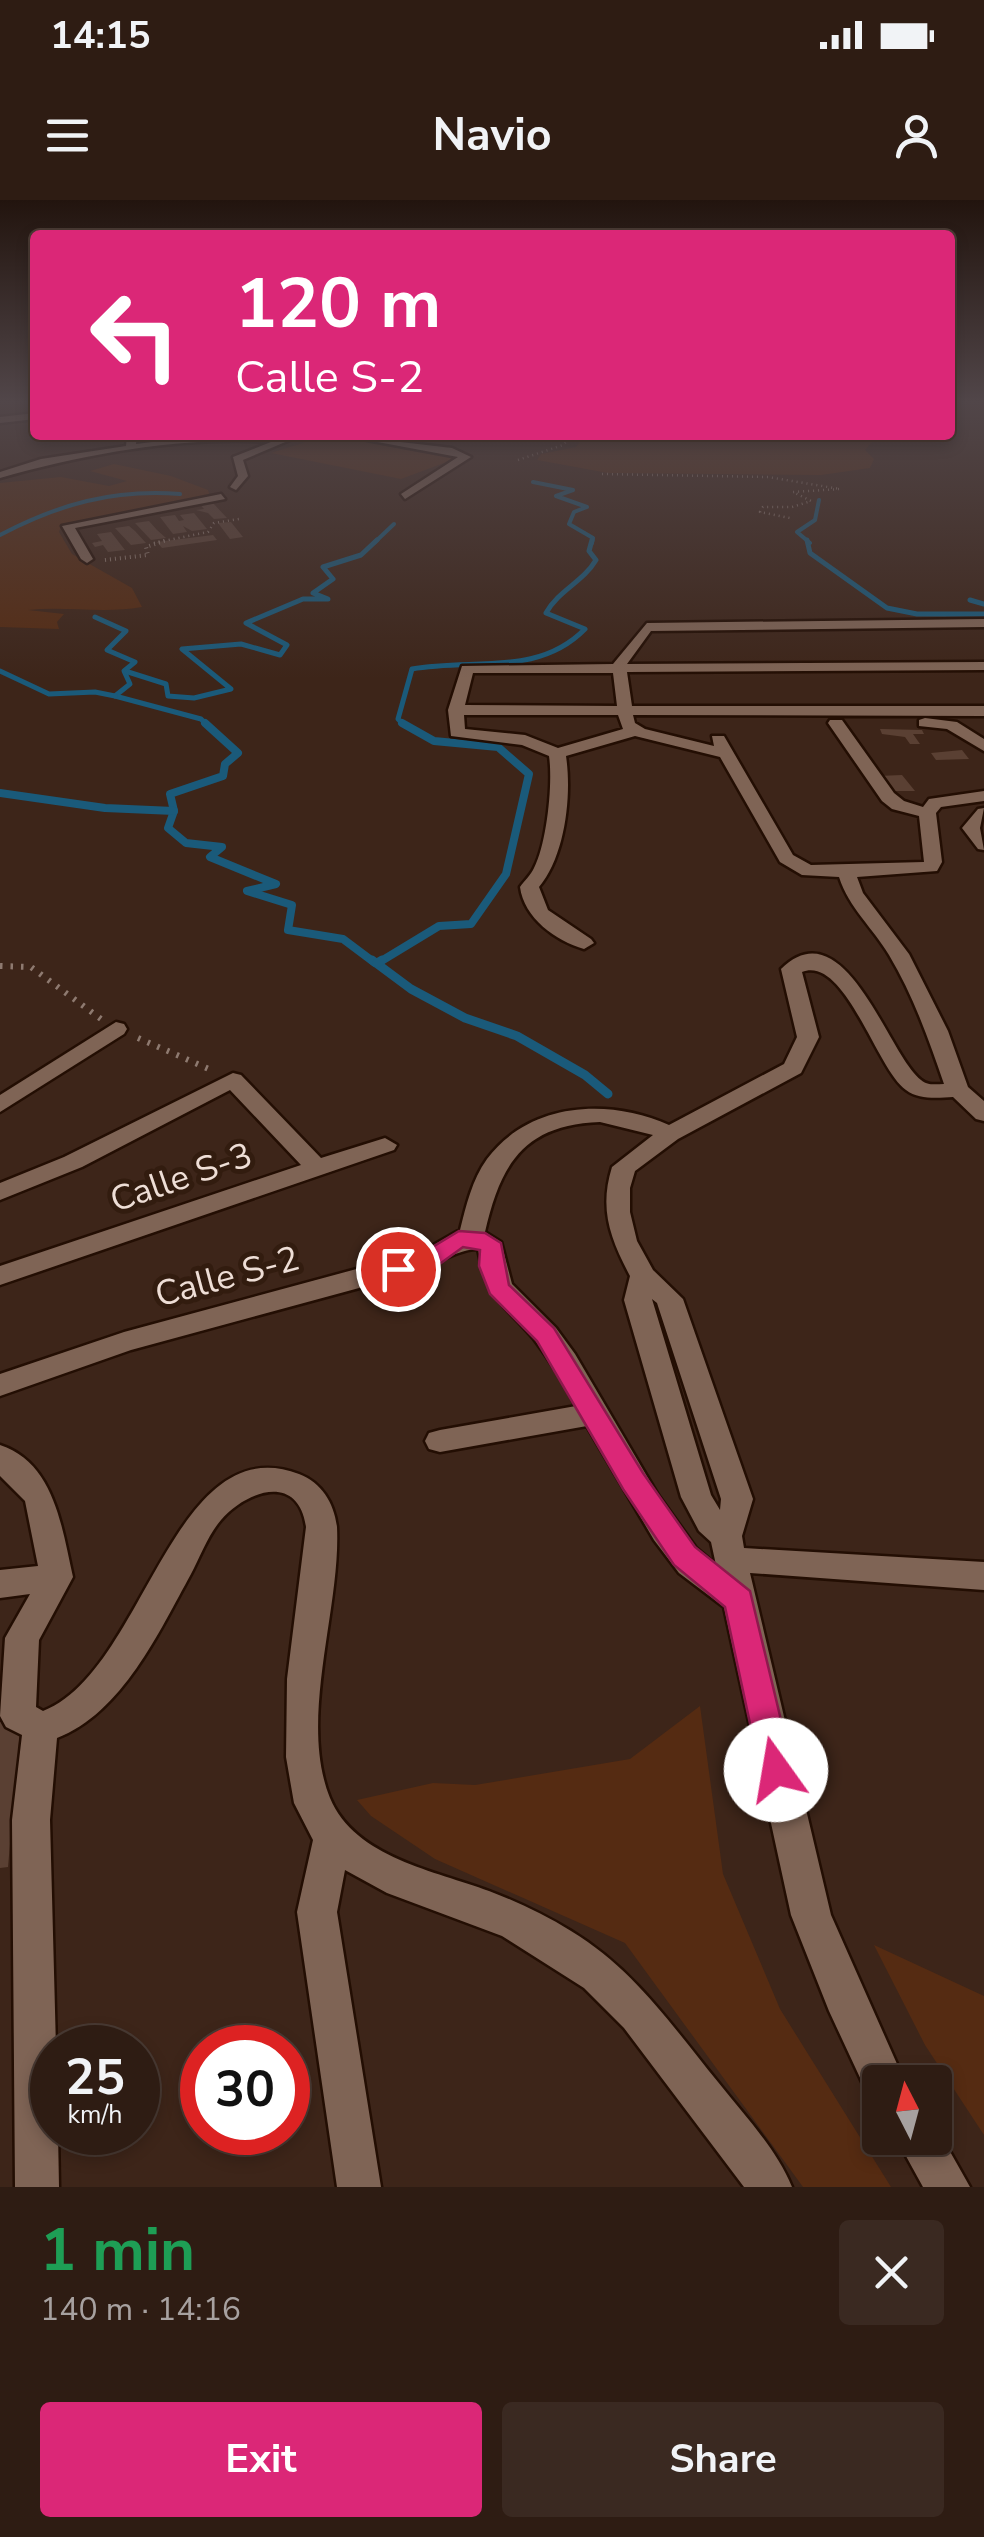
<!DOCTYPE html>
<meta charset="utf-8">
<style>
:root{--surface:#2e1c13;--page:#3a2921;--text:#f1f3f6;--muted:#a7a1a0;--line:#493a33;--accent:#db2777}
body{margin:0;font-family:"Nunito Sans",sans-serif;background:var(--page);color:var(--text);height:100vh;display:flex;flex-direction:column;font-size:38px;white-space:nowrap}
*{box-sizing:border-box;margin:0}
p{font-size:32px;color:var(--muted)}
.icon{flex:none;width:55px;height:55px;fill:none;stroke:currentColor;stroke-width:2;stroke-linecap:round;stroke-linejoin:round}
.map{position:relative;height:1987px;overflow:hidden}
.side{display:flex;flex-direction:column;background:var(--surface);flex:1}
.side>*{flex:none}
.banner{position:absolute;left:30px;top:30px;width:925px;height:210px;border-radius:10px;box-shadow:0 5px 15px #0003,0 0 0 2px var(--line);background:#db2777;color:#fff;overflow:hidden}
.needle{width:65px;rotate:354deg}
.fabs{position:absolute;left:862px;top:1865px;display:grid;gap:20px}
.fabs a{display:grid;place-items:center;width:90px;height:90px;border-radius:10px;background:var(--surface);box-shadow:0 5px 15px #0003,0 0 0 2px var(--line);font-size:50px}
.speed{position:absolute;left:30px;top:1825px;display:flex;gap:20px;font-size:50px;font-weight:700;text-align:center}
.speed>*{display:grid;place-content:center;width:130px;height:130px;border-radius:50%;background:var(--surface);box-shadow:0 5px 15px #0003,0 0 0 2px var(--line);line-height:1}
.speed small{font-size:25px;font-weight:400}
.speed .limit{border:15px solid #d22;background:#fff;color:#111}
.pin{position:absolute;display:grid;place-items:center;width:85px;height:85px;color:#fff;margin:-42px;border:5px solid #fff;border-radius:50%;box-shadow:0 2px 10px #0007}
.me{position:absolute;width:110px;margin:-55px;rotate:347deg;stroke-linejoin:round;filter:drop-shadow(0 0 8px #0008)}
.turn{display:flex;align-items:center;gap:35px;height:210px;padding:0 40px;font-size:45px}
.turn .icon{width:130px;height:130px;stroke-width:2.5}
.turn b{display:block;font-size:70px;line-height:85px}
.round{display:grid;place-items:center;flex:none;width:105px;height:105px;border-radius:10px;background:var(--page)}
.summary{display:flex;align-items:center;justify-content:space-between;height:170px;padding:0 40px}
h1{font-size:60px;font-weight:700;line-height:75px;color:#1e9e55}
.cta{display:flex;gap:20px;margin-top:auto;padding:20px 40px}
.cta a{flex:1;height:115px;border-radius:10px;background:var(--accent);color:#fff;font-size:40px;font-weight:700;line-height:115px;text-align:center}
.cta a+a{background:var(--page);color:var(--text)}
.status{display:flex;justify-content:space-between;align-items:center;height:70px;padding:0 50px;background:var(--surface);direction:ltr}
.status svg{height:28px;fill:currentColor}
header{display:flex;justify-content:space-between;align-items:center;height:130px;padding:0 40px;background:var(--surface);font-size:45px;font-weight:700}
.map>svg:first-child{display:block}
.green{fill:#552b12}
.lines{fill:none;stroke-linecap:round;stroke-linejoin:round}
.stream-far3{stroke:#1a5a7a;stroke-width:4}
.stream-far2{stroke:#1a5a7a;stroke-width:5}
.stream-far1{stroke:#1a5a7a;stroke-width:8}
.stream{stroke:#1a5a7a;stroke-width:9}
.building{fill:#5a4033}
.minor-casing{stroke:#230e03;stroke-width:5}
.path-far2{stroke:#8e7a70;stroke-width:2.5;stroke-dasharray:1 4;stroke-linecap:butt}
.path-far1{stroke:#8e7a70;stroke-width:4;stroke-dasharray:1 4;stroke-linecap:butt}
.path{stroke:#8e7a70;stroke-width:6;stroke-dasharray:2.5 8;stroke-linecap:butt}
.minor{fill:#7f6455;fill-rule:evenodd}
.route{fill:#db2777;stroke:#8e194d;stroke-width:2.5}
.labels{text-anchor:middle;stroke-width:10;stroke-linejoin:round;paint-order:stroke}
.street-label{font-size:35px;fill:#eeded6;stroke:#321c0f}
</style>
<div class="status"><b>14:15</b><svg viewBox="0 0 49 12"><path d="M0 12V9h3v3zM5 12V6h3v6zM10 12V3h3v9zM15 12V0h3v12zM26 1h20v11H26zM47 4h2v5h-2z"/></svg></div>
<header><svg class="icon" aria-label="menu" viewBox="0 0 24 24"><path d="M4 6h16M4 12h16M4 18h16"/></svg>Navio<svg class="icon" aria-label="person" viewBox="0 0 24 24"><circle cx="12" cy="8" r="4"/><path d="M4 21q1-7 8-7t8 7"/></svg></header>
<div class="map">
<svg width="984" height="1987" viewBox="0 0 984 1987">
<rect width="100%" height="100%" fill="#3d2519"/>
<!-- green -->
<g class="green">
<polygon points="328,235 343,235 460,257 401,279 271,253"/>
<polygon points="610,235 873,235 865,240 872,242 865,250 874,259 870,268 821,275 608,273 537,260 541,254 576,247 584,237"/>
<path d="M 114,264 L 171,276 L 208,290 L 210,296 L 61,326 L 59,332 L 72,354 L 132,388 L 142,407 C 104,414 66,406 28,410 L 64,414 L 57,422 L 59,429 L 0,427 L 0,283 L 61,277 L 109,286 L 127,281 L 90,271 Z"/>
<polygon points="700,1506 723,1674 780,1809 891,1987 803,1987 625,1743 435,1659 371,1616 357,1600 433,1583 475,1585 630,1559"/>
<polygon points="874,1745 984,1796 984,1935 925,1845"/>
</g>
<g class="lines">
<!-- stream-far3 -->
<g class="stream-far3">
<polyline points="533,282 573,290 556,296 587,307 574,312 569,324 593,338 592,343"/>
<path d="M 0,335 C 59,304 113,289 180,294"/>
<polyline points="374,343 394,324"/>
<polyline points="810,343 797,332 815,320 819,300"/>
</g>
<!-- stream-far2 -->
<g class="stream-far2">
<polyline points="807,340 810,353 887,408 917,414 984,414"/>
<polyline points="970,400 984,404"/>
<polyline points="95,417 126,431 107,450 135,462 124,471 130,484 115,496 201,519 208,526"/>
<polyline points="0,471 49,494 95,492 115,496"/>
<polyline points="125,471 166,484 168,496 194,498 231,489 182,449 241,444 280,455 287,445 246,423 303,399 328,399 313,393 333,379 323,367 361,355 377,340"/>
<path d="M 405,526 L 398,519 L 412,469 C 473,458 538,477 585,429 L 546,413 C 559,390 583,382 596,360 L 589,351 L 592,340"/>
</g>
<!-- stream-far1 -->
<g class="stream-far1">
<polyline points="205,523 238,553 225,564 223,576 170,594 174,611 168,628 186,643 222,647 210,657 276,684 247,691 292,705 288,730 343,739 375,763"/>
<polyline points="0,593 105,608 174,611"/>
<polyline points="378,763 439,726 471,724 506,674 529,574 498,547 434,541 402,523"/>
</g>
<!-- stream -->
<g class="stream">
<polyline points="372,760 411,789 465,818 517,836 585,875 608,894"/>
<polyline points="377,763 382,760"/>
</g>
</g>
<!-- building -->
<g class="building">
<polygon points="213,303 227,318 214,319 208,313 196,310 204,309 200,304"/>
<polygon points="194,313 207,329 192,331 183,326 187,332 173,334 160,317 175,315 179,321 184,320 180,315"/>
<polygon points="149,321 157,330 166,338 151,340 135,323"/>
<polygon points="231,322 243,337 230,339 218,323"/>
<polygon points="129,326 135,331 146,343 131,345 115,328"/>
<polygon points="111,332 125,350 108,352 103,345 95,347 92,343 102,341 97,334"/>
<polygon points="213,335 217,340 162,348 157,342"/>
<polygon points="880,529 922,530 924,534 913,534 920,544 910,544 905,537 882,534"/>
<polygon points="962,550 969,559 936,560 931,553"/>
<polygon points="902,575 915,591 891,591 878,576"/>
<polygon points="21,1519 8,1667 0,1668 0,1522"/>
</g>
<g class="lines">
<defs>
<g id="minor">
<polygon points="35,213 35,219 0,223 0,217"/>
<path d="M 127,235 L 137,235 L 136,244 L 210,235 L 290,240 L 243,260 L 248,276 L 236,290 L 230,287 L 238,276 L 233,257 L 271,242 C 181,236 86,254 0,278 L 0,272 L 41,259 L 126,246 Z"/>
<polygon points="340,235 452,248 471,257 405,299 401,294 458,257"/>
<polygon points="221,294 225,299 75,328 93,359 87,363 81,359 62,326"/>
<path d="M 984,419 L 984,427 L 651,431 L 627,464 L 984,462 L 984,470 L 627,472 L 632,506 L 984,506 L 984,516 L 633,515 L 635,523 L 645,529 L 714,546 L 712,536 L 724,536 L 793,655 L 811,665 L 924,662 L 919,616 L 892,609 L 882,601 L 828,523 L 830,520 L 842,520 L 894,593 L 904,601 L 923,607 L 929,599 L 984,591 L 984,601 L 941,607 L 936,613 L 942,662 L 937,671 L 857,677 L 863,693 L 909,754 L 948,831 L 968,887 L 984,901 L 984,921 L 976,919 L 953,897 C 938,898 919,900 906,890 C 877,870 845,755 802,772 L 819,837 L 801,873 L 678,939 L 635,971 L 630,988 L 630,1012 L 637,1041 L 653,1070 L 683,1099 L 753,1299 L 742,1336 L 744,1348 L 984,1362 L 984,1390 L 750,1373 L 831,1715 L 905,1882 L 880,1882 L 880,1902 L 869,1897 L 829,1811 L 791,1715 L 724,1407 L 679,1373 L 654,1340 L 587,1226 L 440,1252 L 429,1249 L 425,1241 L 429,1233 L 440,1230 L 576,1206 C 564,1183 550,1160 534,1139 C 502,1101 488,1102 478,1049 C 460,1048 428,1068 407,1075 L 131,1150 L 0,1196 L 0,1174 L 124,1132 L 423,1051 L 460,1030 C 466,1006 472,980 487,959 C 530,902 608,898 669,925 L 784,864 L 797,837 L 781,769 C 845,706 888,855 921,880 C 928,886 936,884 944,884 C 929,840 913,795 889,755 C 873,728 849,708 839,677 L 802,675 L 780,662 L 720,557 L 635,536 L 566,556 C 572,596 565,656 539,687 L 548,710 L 591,739 L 594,743 L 584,749 C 556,741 524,718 520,687 C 524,681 531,675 534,668 C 547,643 553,583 549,556 L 522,545 L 451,536 L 448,510 L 462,466 L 613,464 L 647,423 ZM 473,473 L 613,473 L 617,506 L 465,505 ZM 464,515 L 618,515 L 623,529 L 558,548 L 525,535 L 465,529 ZM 600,922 L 653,935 L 612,967 C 599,1009 610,1038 630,1076 L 624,1100 L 681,1297 L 699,1331 L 711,1342 L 716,1365 L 696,1348 L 658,1295 L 575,1154 L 556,1128 L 512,1084 L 501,1042 L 485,1032 C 501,963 524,925 600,922 ZM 652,1099 L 657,1103 L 721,1299 L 720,1310 L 711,1295 Z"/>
<polygon points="925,518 957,522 984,539 984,551 947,529 919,526 919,520"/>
<polygon points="984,608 980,628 984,650 978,649 962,628 978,609"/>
<polygon points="116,822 124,824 127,829 124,834 0,912 0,895"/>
<polygon points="233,873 241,875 321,958 385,938 397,945 394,950 0,1085 0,1066 301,965 230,890 82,967 0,1000 0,983 64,957"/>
<path d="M 0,1245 C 55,1263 62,1329 73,1377 L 39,1440 L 36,1507 L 43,1511 C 145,1472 172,1226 299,1274 C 322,1283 334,1303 337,1327 C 341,1409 298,1519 330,1598 C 355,1658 436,1671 489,1691 C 518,1702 545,1715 571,1731 C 635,1770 672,1826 718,1882 C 744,1915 776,1948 792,1987 L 744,1987 L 624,1828 L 584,1788 L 502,1736 L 387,1693 L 345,1670 L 337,1712 L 381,1987 L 337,1987 L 297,1712 L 313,1640 L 294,1603 L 286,1557 L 287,1479 L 306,1327 C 298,1272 246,1291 221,1320 C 208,1335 200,1357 191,1374 C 159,1432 122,1513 57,1538 L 50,1620 L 56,1848 L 52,1848 L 52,1932 L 58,1932 L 59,1987 L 15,1987 L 12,1620 L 22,1535 L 6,1527 L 0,1516 L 5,1438 L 30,1394 L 0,1398 L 0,1370 L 38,1366 L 25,1301 L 0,1276 Z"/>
<polygon points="935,1925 970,1987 923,1987 896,1938 935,1938"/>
</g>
</defs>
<!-- minor casing -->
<use href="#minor" class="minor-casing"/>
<!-- path-far2 -->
<g class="path-far2">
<polyline points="518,260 563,245 573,235"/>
<polyline points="602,274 768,277 840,289 793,292 811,301 792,307 763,307 760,312 790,318"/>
<polyline points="154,343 208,332 214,323 239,319"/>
</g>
<!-- path-far1 -->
<polyline class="path-far1" points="105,360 148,355 146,347 167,340"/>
<!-- path -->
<g class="path">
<polyline points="0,766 31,767 101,819"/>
<polyline points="138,838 209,869"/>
</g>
<!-- minor -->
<use href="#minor" class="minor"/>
</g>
<!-- sky -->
<linearGradient id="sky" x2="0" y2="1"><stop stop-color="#22140e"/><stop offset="0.42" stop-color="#514649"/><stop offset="1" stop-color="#514649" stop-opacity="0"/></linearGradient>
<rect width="984" height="479" fill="url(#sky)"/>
<!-- route -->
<polygon class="route" points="459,1031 485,1033 501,1043 509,1085 554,1128 643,1273 695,1347 750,1391 793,1570 788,1581 776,1586 765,1581 760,1570 725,1407 674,1365 623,1289 537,1141 490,1094 479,1066 480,1050 463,1047 441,1063 398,1077 386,1069 389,1063 424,1052"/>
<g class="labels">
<!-- street labels -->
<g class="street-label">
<text transform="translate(181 977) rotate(-19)" y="12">Calle S-3</text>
<text transform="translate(227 1076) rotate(-15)" y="12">Calle S-2</text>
</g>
</g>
</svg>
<div class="fabs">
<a><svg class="needle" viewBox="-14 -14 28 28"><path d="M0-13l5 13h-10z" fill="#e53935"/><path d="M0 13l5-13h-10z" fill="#a7a1a0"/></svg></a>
</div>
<div class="speed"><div>25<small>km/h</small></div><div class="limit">30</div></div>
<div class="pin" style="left:398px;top:1069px;background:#d93025"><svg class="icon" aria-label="arrive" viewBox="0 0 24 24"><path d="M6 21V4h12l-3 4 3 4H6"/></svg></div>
<svg class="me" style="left:776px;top:1570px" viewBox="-20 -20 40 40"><circle r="19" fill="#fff"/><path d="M0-13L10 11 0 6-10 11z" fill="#db2777"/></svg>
<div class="banner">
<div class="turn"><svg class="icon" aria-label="left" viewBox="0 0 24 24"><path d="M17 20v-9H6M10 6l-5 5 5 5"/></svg><div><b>120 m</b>Calle S-2</div></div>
</div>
</div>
<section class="side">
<div class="summary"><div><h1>1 min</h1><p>140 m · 14:16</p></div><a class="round"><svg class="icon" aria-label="close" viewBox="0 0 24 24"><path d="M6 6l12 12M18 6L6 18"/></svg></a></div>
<div class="cta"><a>Exit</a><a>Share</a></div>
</section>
